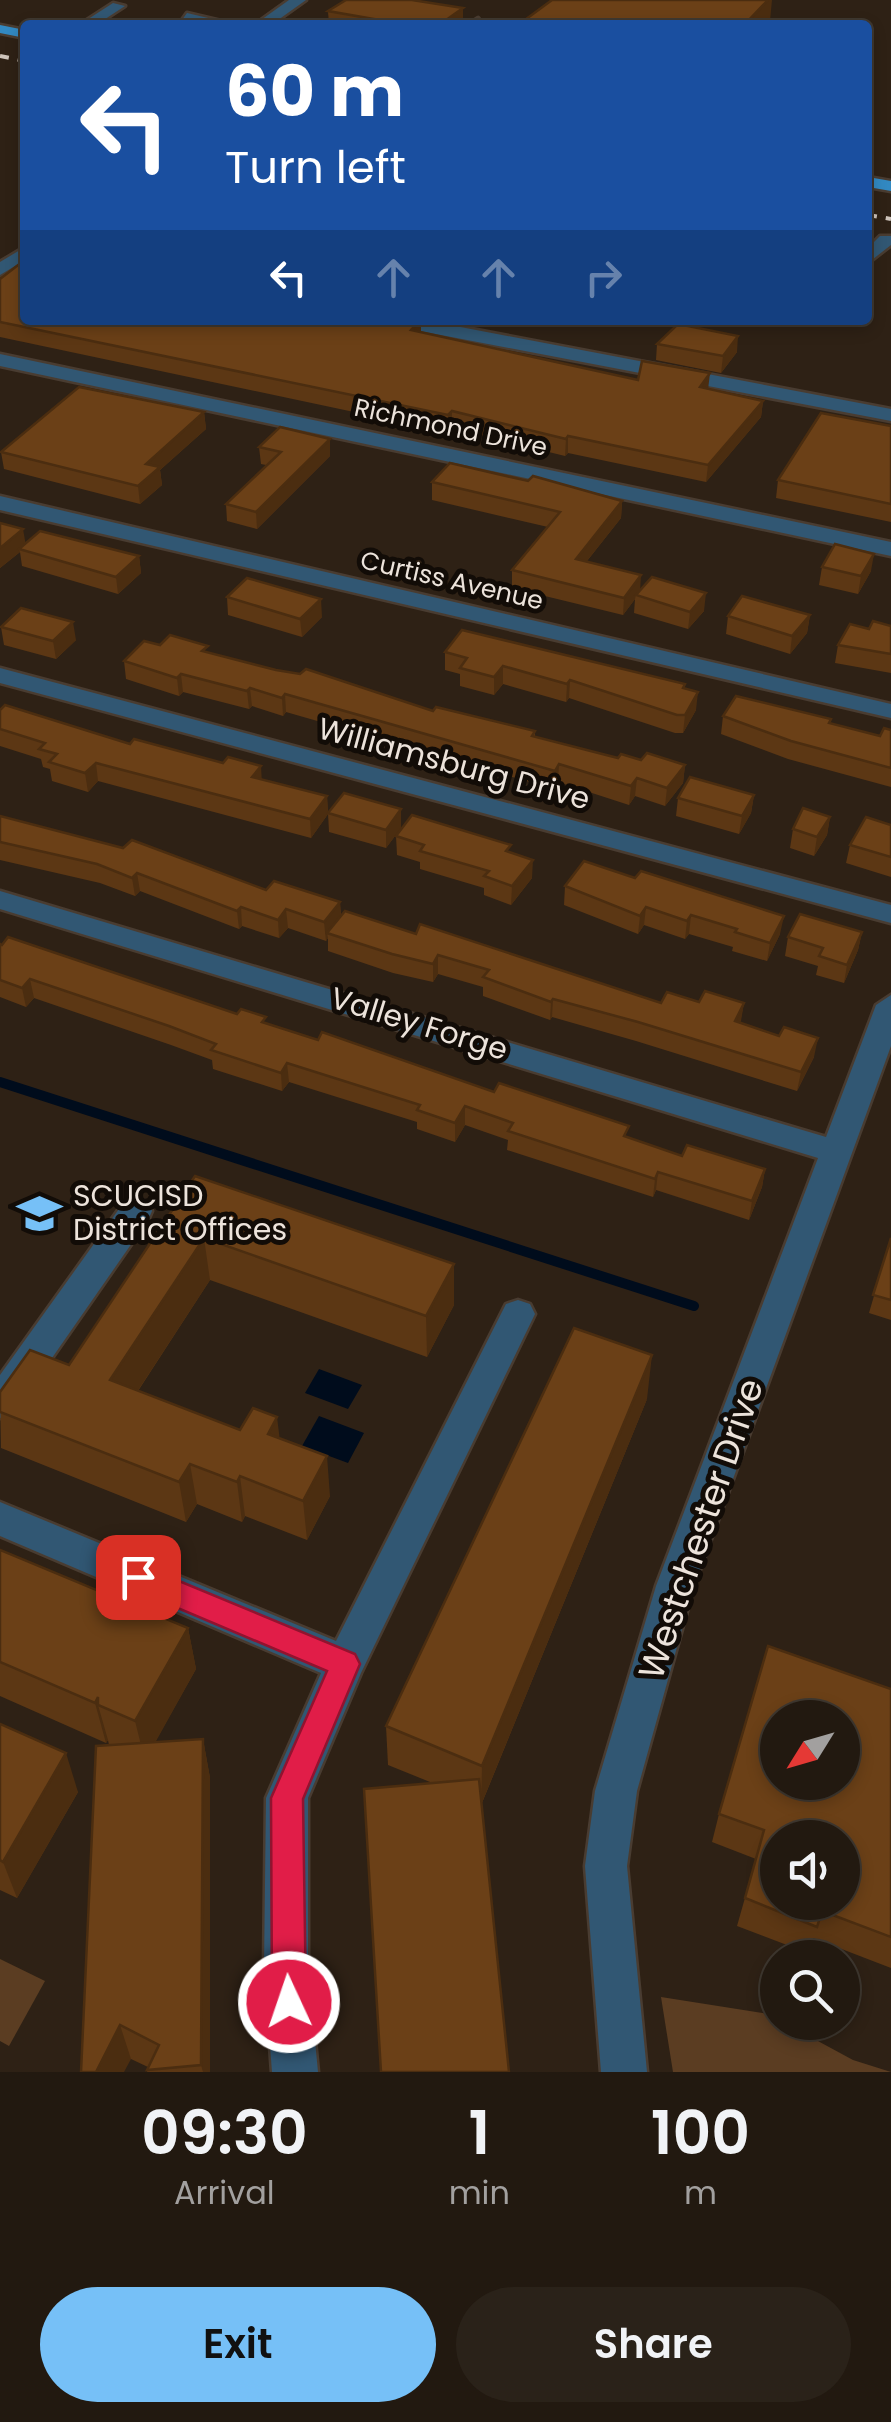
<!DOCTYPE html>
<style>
:root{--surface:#221910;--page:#2a2219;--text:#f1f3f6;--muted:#a2a09f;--line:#3f3830;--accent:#76c0f7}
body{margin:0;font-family:Poppins,sans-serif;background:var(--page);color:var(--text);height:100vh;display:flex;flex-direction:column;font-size:38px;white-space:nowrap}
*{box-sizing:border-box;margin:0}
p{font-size:32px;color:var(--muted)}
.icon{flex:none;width:55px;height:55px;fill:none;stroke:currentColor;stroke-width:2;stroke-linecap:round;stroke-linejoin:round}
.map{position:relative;height:2072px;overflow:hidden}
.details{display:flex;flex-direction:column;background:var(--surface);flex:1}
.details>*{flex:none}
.top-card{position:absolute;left:20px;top:20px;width:852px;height:305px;border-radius:10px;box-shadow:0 5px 15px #0003,0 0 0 2px var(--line);background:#1a4fa0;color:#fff;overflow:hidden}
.needle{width:65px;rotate:233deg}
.buttons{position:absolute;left:760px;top:1700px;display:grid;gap:20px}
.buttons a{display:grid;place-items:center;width:100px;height:100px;border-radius:50%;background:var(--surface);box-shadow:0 5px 15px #0003,0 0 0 2px var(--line);font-size:50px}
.pin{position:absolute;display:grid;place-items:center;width:85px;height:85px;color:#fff;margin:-42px;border-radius:20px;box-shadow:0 5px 15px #0006}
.me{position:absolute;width:110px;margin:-55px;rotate:357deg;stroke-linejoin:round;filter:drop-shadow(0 0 8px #0008)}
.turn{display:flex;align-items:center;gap:35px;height:210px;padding:0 40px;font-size:45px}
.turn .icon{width:130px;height:130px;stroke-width:2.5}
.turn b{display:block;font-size:70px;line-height:85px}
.lanes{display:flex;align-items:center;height:95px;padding:0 40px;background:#0003;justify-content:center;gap:50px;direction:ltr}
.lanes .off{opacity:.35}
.eta{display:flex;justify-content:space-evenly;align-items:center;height:170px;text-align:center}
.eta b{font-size:60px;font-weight:600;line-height:70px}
.button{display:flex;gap:20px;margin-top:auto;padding:20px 40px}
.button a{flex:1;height:115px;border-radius:60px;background:var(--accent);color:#111;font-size:40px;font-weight:600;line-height:115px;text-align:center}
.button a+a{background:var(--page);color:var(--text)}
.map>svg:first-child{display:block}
.green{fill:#5b3d22}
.water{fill:#000c1c}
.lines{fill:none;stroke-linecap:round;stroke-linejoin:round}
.stream{stroke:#000c1c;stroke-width:10}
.minor-casing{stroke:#493c31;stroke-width:5}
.major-casing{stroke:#493c31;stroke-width:5}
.minor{fill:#315773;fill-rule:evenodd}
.major{fill:#3289c2;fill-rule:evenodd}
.rail{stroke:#cec4bb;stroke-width:4;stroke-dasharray:9 9;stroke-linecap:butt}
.wall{fill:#5c3714}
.shaded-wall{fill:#4b2d10}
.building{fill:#6b4017;stroke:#4b2d10;stroke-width:2.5;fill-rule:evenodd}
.route{fill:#e11d48;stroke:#92132f;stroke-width:2.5}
.labels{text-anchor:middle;stroke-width:10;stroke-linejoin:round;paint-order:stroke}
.far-street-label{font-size:25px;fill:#ece3db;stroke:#120c07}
.street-label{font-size:30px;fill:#ece3db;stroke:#120c07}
.poi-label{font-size:30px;fill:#ece3db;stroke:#120c07;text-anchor:start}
.near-street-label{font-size:35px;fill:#ece3db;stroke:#120c07}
</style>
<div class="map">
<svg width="891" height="2072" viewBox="0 0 891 2072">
<rect width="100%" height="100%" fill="#2e2115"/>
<!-- green -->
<g class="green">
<polygon points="0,1959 45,1981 9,2046 0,2041"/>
<polygon points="661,1997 768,2014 853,2060 891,2072 673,2072"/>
</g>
<!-- water -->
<g class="water">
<polygon points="319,1369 362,1385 348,1409 305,1393"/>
<polygon points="319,1416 364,1433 348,1463 302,1446"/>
</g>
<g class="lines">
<!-- stream -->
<polyline class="stream" points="0,1082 694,1306"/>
<defs>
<g id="minor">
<polygon points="289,0 306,0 271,25 254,25"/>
<polygon points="113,3 125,6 96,25 79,25"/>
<polygon points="187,13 238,25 182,20"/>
<polygon points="478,18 483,25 467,25"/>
<polygon points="880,236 891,236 891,245 868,263 868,248"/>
<polygon points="25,247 25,260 0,275 0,262"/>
<polygon points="385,320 424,320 891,409 891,421 394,326"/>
<polygon points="0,354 891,542 891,556 0,366"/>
<polygon points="0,496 891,704 891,718 0,510"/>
<polygon points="0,668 891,905 891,923 0,683"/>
<polygon points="0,891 826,1137 876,1005 891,995 891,1046 694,1586 637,1791 627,1866 647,2072 601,2072 585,1866 595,1791 656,1586 818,1158 0,909"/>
<polygon points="136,1198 148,1202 152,1211 148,1220 13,1414 0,1418 0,1375 124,1202"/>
<polygon points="518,1300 530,1304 535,1314 361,1673 308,1798 308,1968 318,2072 272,2072 264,1968 266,1798 321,1673 0,1536 0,1502 336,1641 506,1304"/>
</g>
<g id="major">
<polygon points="0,25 25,30 25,38 0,33"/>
<polygon points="868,177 891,181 891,191 868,187"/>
</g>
</defs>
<!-- minor casing -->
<use href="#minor" class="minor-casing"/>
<!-- major casing -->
<use href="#major" class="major-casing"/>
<!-- minor -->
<use href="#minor" class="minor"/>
<!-- major -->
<use href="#major" class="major"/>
<!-- rail -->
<g class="rail">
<polyline points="0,56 25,61"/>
<polyline points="868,215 891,219"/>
</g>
</g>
<!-- wall -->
<g class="wall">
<polygon points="328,11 463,25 329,25"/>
<polygon points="0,279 25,320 421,332 638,380 708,389 763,401 761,417 706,482 568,453 565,456 452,428 448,432 0,337"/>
<polygon points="657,344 737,352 721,373 656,360"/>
<polygon points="204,412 206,429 160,470 162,485 140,504 4,469 1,452"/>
<polygon points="891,426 891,522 776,498 778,480"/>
<polygon points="330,439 330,456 257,529 227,521 226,504 266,465 261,464 259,447"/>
<polygon points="528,481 622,501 621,518 587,561 640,590 704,611 688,629 634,613 635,599 623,615 512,588 512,570 548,527 432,500 432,482"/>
<polygon points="0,523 26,543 139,556 141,573 118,594 22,566 20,552 0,568"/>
<polygon points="822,567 871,571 858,594 819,585"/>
<polygon points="227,597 322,617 302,637 228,615"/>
<polygon points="810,615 807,633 790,654 726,634 728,616"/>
<polygon points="891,626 891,673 835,663 838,645 869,629"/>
<polygon points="1,627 76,640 56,659 4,645"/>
<polygon points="160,645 209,653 433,711 535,731 535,737 618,758 685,765 683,783 665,806 635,796 629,805 558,782 554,789 286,712 283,716 252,706 249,709 183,692 179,696 126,679 124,661"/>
<polygon points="445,652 685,684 685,688 696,710 683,733 675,733 569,698 566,702 503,684 494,695 460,686 460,674 445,670"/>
<polygon points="0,710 327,796 328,814 311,838 98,781 88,792 52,781 50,769 43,767 41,759 0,746"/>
<polygon points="723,716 831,719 830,723 880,736 891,730 891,787 788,759 721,734"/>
<polygon points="754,795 751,813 739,834 676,816 678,798"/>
<polygon points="401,809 401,828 386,848 329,832 328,813"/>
<polygon points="0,816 266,890 340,902 341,916 416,934 661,1003 744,1003 740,1023 814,1057 797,1091 636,1041 552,1017 550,1020 483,996 483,987 438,974 433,982 393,973 328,951 328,938 326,941 288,928 279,938 242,926 239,929 140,891 135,896 100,883 0,860"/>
<polygon points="830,817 827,835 814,856 790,848 793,829"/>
<polygon points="891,825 891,877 846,863 850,845"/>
<polygon points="396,836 510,853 532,878 511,905 484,895 484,888 420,869 420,862 397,855"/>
<polygon points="565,886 780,934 767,961 732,951 733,947 689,934 685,939 644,925 638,934 564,905"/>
<polygon points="862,932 858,950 844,983 816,975 818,966 785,956 788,937"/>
<polygon points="0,944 494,1092 682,1156 765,1169 762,1187 749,1220 656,1190 653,1197 507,1150 508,1140 465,1125 455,1142 417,1129 417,1122 289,1082 282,1091 213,1069 212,1060 171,1045 34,998 26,1007 0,997"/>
<polygon points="195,1176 454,1264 454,1305 427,1357 210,1280 138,1391 240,1430 280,1438 330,1496 307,1540 245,1516 242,1522 197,1504 186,1522 1,1448 0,1392 69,1365"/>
<polygon points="891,1238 891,1320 869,1313"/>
<polygon points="647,1399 482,1803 388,1765 386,1726"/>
<polygon points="0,1550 188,1628 196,1669 155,1742 203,1739 210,1778 210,2072 147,2072 148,2067 131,2059 81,2072 111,1745 109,1745 108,1740 106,1743 0,1696"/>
<polygon points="891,1689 891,1968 813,1938 808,1953 737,1926 756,1859 712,1842 719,1814"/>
<polygon points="0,1724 78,1792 17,1898 0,1890"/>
</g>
<!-- shaded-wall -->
<g class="shaded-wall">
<polygon points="768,0 772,0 770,21 766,25 744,25"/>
<polygon points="463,8 463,25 439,25"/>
<polygon points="420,320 421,320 421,335 411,330"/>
<polygon points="738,336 737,352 721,373 723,356"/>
<polygon points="710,373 708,390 700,387"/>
<polygon points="763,401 761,417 706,482 708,465"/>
<polygon points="452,411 452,428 448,432 448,415"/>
<polygon points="204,412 206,429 160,470 162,485 140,504 138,486 146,464"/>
<polygon points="568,436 568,453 565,456 566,439"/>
<polygon points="330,439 330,456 257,529 256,512"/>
<polygon points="622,501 621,518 575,576 576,559"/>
<polygon points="23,529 26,546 19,549 20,552 0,568 0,548"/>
<polygon points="874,554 871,571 858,594 861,576"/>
<polygon points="139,556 141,573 118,594 116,577"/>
<polygon points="641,575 640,593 636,595 635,599 623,615 624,598"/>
<polygon points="706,593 704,611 688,629 690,612"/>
<polygon points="321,599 322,617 302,637 300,619"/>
<polygon points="810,615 807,633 790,654 792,636"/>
<polygon points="73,622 76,640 56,659 53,641"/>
<polygon points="503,666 503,684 494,695 494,677"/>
<polygon points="181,674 183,692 179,696 177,678"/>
<polygon points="570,680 569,698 566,702 567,684"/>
<polygon points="250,688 252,706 249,709 247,691"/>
<polygon points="698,692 696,710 683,733 685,715"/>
<polygon points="285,694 286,712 283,716 282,698"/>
<polygon points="96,763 98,781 88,792 85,773"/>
<polygon points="559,764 558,782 554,789 555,771"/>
<polygon points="685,765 683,783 665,806 667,788"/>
<polygon points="261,766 262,784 252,777"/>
<polygon points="637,778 635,796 629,805 631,786"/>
<polygon points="754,795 751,813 739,834 742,816"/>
<polygon points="327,796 328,814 311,838 310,819"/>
<polygon points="401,809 401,828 386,848 386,830"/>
<polygon points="830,817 827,835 814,856 817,837"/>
<polygon points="533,860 532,878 511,905 512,886"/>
<polygon points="137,873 140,891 135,896 132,878"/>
<polygon points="340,902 341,921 327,933 328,938 326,941 324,922"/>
<polygon points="241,907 242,926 239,929 237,911"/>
<polygon points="646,907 644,925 638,934 640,916"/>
<polygon points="286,909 288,928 279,938 278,920"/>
<polygon points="691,915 689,934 685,939 687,921"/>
<polygon points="784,916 780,934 767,961 770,943"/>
<polygon points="862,932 858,950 844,983 847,965"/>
<polygon points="438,955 438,974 433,982 433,964"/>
<polygon points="30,979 34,998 26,1007 22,988"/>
<polygon points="553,999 552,1017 550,1020 551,1002"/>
<polygon points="744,1003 741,1021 732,1040 735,1021"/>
<polygon points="818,1038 814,1057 797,1091 801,1072"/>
<polygon points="287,1063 289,1082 282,1091 281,1073"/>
<polygon points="465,1106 465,1125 455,1142 455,1123"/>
<polygon points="765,1169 762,1187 749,1220 752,1201"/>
<polygon points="658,1172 656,1190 653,1197 655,1179"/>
<polygon points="204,1238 210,1280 118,1421 110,1380"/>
<polygon points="454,1264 454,1305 427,1357 426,1316"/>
<polygon points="652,1355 647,1399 481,1805 482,1766"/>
<polygon points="277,1417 282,1457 268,1434"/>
<polygon points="327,1456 330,1496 307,1540 303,1501"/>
<polygon points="190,1464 197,1504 186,1522 179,1482"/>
<polygon points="240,1476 245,1516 242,1522 237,1482"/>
<polygon points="188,1628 196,1669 145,1761 135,1721"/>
<polygon points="98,1697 98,1705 108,1740 106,1743 95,1703"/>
<polygon points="203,1739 210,1778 210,2072 203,2072 201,2065"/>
<polygon points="66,1753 78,1792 17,1898 3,1862"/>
<polygon points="120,2025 131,2059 124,2072 96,2072"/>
</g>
<!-- building -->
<g class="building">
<polygon points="346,0 412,0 463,8 439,25 408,25 328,11"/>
<polygon points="552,0 768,0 744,25 518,25"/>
<polygon points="22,262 25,262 25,320 420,320 411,330 638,380 642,361 710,373 700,387 763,401 708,465 568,436 566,439 452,411 448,415 0,322 0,279"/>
<polygon points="678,324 738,336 723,356 657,344"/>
<polygon points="79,387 204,412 146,464 160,467 138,486 1,452"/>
<polygon points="821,413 891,426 891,504 778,480"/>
<polygon points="280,427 330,439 256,512 226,504 281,452 259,447"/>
<polygon points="450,463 528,481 533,476 622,501 576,559 641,575 624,598 512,570 560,512 432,482"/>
<polygon points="0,523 23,529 0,548"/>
<polygon points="40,531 139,556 116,577 19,549"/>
<polygon points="835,544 874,554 861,576 822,567"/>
<polygon points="652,577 706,593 690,612 636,595"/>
<polygon points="247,578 321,599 300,619 227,597"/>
<polygon points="742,596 810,615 792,636 728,616"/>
<polygon points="21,608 73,622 53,641 1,627"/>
<polygon points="873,621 891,626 891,654 838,645 850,624 869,629"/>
<polygon points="462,630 685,684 683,688 698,692 685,715 677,715 570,680 567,684 503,666 494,677 460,668 467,658 445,652"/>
<polygon points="170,635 208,646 202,651 276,670 300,674 306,669 433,711 436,707 535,731 532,736 618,758 621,754 641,760 647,753 685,765 667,788 637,778 631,786 559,764 555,771 285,694 282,698 250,688 247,691 181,674 177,678 124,661 144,641 160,645"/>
<polygon points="736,696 831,719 829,723 880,736 884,728 891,730 891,768 791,741 723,716"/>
<polygon points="5,705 130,744 134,739 223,763 228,757 261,766 252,777 327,796 310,819 96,763 85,773 49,762 57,754 39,749 45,743 0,729 0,710"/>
<polygon points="690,777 754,795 742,816 678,798"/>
<polygon points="344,793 401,809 386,830 328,813"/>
<polygon points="803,808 830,817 817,837 793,829"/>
<polygon points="412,815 511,845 506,851 533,860 512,886 484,876 489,871 420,851 424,845 396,836"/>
<polygon points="0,816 123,848 132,840 266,890 274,881 340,902 324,922 286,909 278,920 241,907 237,911 137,873 132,878 97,864 0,842"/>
<polygon points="866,817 891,825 891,857 850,845"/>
<polygon points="584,861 635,878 641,871 784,916 770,943 735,932 737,929 691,915 687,921 646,907 640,916 565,886"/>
<polygon points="345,911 416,934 420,924 661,1003 667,992 699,1002 705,991 744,1003 735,1021 779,1036 784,1027 818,1038 801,1072 638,1022 553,999 551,1002 483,977 489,970 438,955 433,964 392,954 327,933"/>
<polygon points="800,914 862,932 847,965 819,956 823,948 788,937"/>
<polygon points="8,937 237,1014 241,1009 266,1017 262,1022 318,1040 322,1032 494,1092 499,1083 629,1126 624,1136 682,1156 687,1145 765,1169 752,1201 658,1172 655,1179 508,1131 513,1123 465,1106 455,1123 417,1110 420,1105 287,1063 281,1073 211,1050 216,1044 169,1026 30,979 22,988 0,980 0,944 2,945"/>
<polygon points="195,1176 454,1264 426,1316 204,1238 110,1380 240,1430 253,1408 277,1417 268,1434 327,1456 303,1501 240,1476 237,1482 190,1464 179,1482 0,1412 0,1392 30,1350 69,1365"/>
<polygon points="891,1238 891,1300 873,1295"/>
<polygon points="574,1328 652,1355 482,1766 386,1726"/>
<polygon points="0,1550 188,1628 135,1721 98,1705 98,1697 95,1703 0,1662"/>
<path d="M 768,1646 L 891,1689 L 891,1937 L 822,1911 L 817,1927 L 745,1898 L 764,1830 L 719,1814 ZM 778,1718 L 842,1718 L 842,1782 L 778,1782 ZM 778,1838 L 842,1838 L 842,1902 L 778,1902 Z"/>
<polygon points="0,1724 66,1753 3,1862 0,1860"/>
<polygon points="203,1739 201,2065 147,2070 159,2045 120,2025 96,2072 81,2072 96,1746"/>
<polygon points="479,1779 509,2072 381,2072 364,1789"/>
</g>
<!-- route -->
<polygon class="route" points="138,1564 355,1654 360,1664 303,1799 306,2002 301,2015 289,2020 277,2015 272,2002 271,1798 327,1671 128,1587 123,1577 128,1568"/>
<!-- icons -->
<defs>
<symbol id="school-bare" viewBox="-9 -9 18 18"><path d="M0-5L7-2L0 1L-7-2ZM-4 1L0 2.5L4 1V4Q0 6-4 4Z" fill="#76c0f7" stroke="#120c07" stroke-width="2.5" paint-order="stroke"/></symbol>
</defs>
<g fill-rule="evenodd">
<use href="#school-bare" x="8" y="1182" width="63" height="63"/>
</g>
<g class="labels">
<!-- far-street labels -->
<g class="far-street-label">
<text transform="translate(451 427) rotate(12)" y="9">Richmond Drive</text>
<text transform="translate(452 580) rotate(13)" y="9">Curtiss Avenue</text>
</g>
<!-- street labels -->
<g class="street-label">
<text transform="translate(454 764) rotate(15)" y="10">Williamsburg Drive</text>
<text transform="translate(419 1024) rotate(17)" y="10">Valley Forge</text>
</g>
<!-- poi labels -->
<g class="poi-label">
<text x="73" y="1206">SCUCISD<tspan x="73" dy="34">District Offices</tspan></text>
</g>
<!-- near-street labels -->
<g class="near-street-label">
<text transform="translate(701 1529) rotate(-71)" y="12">Westchester Drive</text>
</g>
</g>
</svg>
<div class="buttons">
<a><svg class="needle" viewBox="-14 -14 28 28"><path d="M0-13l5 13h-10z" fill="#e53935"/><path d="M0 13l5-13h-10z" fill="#a2a09f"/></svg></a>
<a><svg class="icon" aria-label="sound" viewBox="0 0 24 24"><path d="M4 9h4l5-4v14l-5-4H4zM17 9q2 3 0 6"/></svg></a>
<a><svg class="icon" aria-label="search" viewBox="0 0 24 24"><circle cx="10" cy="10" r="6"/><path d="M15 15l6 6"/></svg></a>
</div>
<div class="pin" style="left:138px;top:1577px;background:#d93025"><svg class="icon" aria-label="arrive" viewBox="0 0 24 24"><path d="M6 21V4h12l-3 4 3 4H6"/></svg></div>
<svg class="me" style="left:289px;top:2002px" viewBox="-20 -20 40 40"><circle r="17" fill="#e11d48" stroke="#fff" stroke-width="3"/><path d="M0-11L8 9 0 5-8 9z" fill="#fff"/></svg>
<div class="top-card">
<div class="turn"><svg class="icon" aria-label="left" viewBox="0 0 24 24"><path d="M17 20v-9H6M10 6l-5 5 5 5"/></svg><div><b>60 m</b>Turn left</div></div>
<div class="lanes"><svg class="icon" aria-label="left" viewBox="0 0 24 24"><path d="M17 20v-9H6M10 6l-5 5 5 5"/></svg><svg class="icon off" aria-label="ahead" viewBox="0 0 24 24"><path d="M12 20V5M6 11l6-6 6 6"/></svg><svg class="icon off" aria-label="ahead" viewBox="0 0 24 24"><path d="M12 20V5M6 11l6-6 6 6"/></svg><svg class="icon off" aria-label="right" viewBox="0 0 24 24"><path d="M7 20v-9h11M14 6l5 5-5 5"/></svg></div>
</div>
</div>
<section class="details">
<div class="eta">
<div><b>09:30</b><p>Arrival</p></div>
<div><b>1</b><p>min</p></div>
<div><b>100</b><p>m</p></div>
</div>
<div class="button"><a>Exit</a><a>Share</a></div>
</section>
